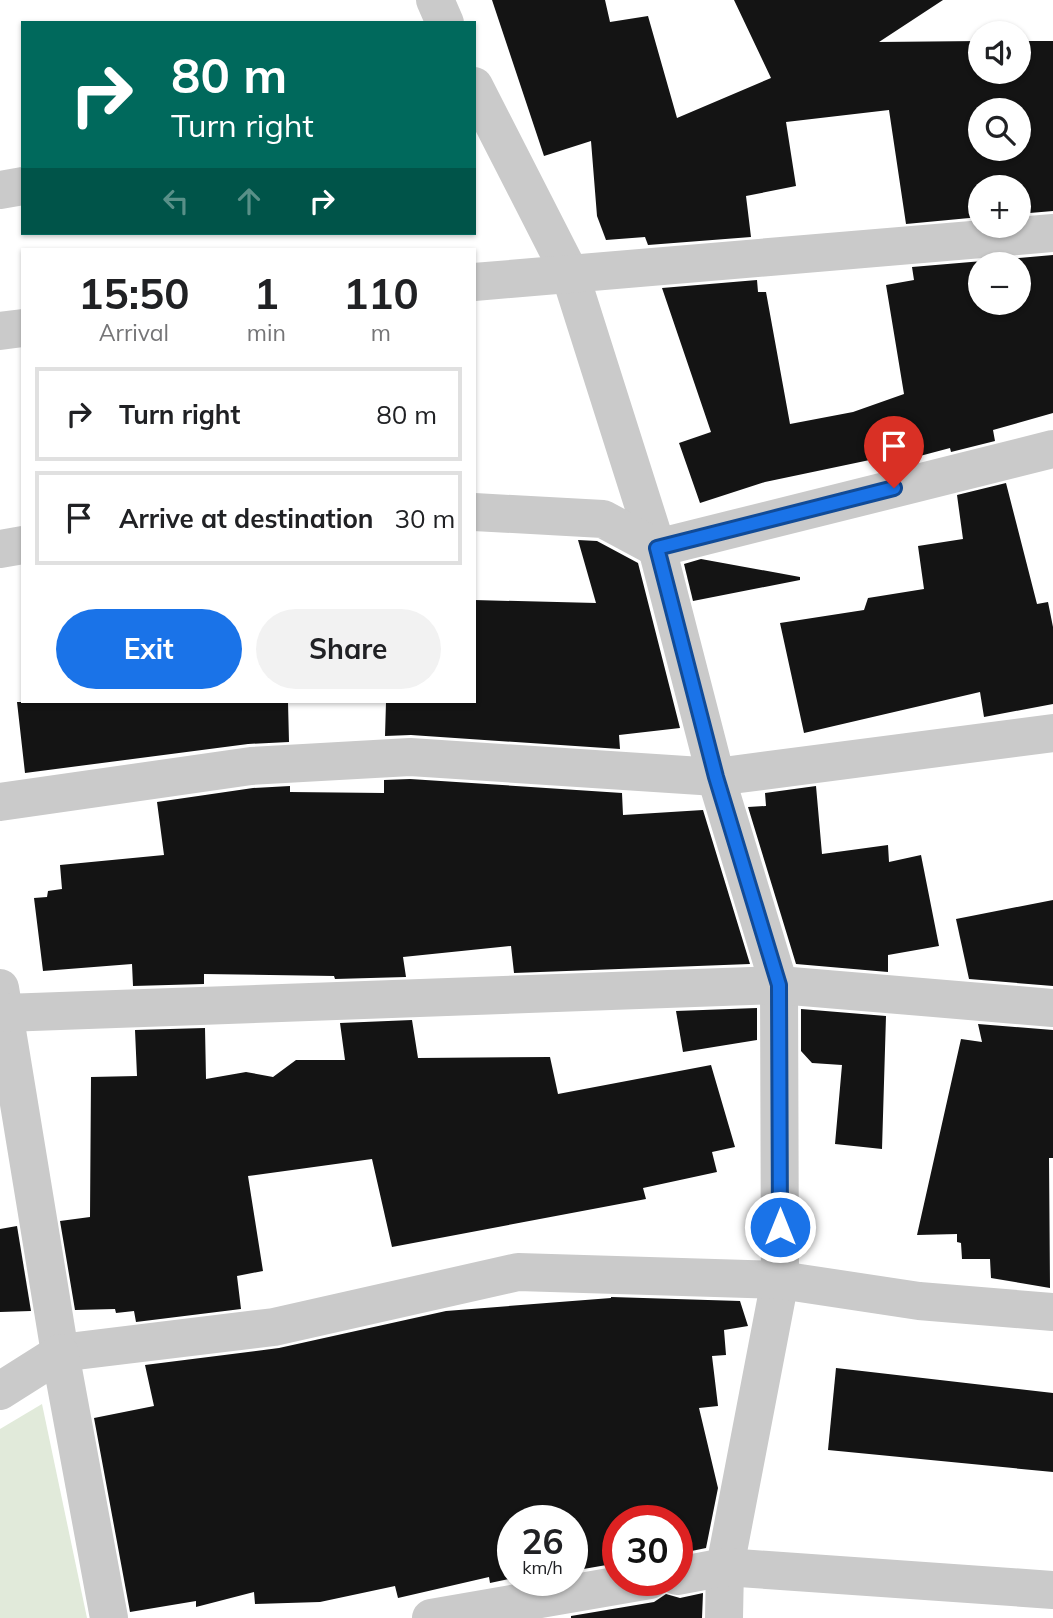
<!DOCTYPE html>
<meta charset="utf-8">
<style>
:root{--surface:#fff;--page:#f2f2f2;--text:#202124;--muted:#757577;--line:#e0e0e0;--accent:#1a73e8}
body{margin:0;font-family:Mulish,sans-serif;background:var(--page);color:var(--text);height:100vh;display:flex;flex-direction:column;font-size:26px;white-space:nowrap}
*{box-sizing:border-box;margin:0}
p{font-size:23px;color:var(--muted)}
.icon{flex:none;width:38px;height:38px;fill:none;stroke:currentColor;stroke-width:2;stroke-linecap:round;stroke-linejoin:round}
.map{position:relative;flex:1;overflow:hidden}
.panel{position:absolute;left:21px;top:248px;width:455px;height:455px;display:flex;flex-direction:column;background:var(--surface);border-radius:0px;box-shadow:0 2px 5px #0004}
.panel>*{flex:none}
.top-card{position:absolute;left:21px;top:21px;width:455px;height:214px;border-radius:0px;box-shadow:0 2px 5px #0004;background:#00695c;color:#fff;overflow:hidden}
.fabs{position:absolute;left:968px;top:21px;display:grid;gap:14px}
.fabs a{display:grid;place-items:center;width:63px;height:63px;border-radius:50%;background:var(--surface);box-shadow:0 2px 5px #0004;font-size:35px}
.speed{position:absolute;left:497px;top:1505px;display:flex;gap:14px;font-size:35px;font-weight:700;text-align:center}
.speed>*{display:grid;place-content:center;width:91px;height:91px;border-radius:50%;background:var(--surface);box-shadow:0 2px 5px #0004;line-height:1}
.speed small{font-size:18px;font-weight:400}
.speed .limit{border:10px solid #d22;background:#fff;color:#111}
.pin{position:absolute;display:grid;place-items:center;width:60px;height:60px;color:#fff;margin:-72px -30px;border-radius:50% 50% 50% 0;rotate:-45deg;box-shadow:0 0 7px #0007}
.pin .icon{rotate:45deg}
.me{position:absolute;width:77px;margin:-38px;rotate:0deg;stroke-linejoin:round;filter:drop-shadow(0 0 5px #0008)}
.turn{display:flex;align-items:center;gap:24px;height:147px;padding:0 35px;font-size:32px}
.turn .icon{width:91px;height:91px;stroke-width:2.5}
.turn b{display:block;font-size:49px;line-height:60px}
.lanes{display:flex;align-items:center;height:66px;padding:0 35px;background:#0003;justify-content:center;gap:35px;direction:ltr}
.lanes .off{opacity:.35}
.eta{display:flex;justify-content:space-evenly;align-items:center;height:119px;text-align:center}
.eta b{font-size:42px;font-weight:700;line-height:49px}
.button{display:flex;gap:14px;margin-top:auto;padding:14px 35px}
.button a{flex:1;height:80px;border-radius:42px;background:var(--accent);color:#fff;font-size:28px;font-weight:700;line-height:80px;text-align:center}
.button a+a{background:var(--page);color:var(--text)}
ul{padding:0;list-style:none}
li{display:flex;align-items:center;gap:21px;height:94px;margin:0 14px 10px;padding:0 21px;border:4px solid var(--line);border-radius:0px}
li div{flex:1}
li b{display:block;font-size:26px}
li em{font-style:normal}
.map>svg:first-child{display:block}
.green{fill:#e1eada}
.building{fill:#141414;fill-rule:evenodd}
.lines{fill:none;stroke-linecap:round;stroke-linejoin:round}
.minor{stroke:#cacaca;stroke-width:38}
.route-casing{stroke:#114b97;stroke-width:18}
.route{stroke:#1a73e8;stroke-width:12}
</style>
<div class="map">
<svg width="1053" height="1618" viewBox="0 0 1053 1618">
<rect width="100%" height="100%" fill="#fff"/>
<!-- green -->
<polygon class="green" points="42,1404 87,1618 0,1618 0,1429"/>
<!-- building -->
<g class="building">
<path d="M 492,0 L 605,0 L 610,22 L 648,16 L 677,118 L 771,78 L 734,0 L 943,0 L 879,42 L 980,41 L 980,72 L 1018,72 L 1018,41 L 1053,41 L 1053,211 L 1018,214 L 1018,187 L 980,187 L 980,217 L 906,224 L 889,110 L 786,122 L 796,186 L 746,196 L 751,237 L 648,245 L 645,237 L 606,240 L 597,216 L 591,141 L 544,156 ZM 980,110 L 1018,110 L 1018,149 L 980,149 Z"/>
<path d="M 1053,255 L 1053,413 L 993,430 L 995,441 L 951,452 L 950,448 L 886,465 L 884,457 L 765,482 L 700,503 L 679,443 L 711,432 L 662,288 L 757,280 L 758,292 L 766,292 L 790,424 L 853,412 L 904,394 L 886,285 L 914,280 L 912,267 ZM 980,264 L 1018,264 L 1018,303 L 980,303 Z"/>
<polygon points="1006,483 1037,604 1048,602 1053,627 1053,704 984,717 980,692 804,733 780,623 864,610 868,598 924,589 918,546 963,539 957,495"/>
<polygon points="578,540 597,541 638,563 680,728 619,735 620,749 411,735 385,736 386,702 474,702 474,600 596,603"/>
<polygon points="701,559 800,577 800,580 693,601 684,564"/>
<polygon points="17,702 288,702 289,742 248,744 25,773"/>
<polygon points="410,779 622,793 623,815 703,810 750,964 514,973 511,946 403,957 406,977 335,979 334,976 204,974 204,984 133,986 132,964 43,971 34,898 47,897 48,891 62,889 60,865 164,855 157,802 253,788 290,786 290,792 384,793 384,780"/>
<polygon points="816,786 822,854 888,845 889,862 921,855 939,946 888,955 888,972 796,964 748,807 766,806 765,793"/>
<polygon points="1053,900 1053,986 969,979 956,919"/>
<polygon points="757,1008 757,1040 683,1052 676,1011"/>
<polygon points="801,1009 886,1016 882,1149 835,1144 842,1065 812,1063 801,1051"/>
<polygon points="412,1020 418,1058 550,1057 558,1094 711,1065 735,1147 712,1152 717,1172 643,1188 646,1199 392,1247 372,1159 248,1176 263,1271 237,1276 241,1309 136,1322 134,1311 116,1313 115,1309 75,1310 60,1221 90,1217 91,1077 137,1076 135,1030 205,1028 206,1079 246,1072 273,1077 296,1060 345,1060 340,1023"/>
<polygon points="978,1024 1053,1030 1053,1158 1049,1158 1050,1288 991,1278 990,1259 962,1259 961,1243 957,1242 957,1234 917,1235 961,1039 982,1042"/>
<polygon points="17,1226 31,1311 0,1312 0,1229"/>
<polygon points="611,1297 740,1301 748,1326 724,1330 726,1355 712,1356 718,1406 699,1408 718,1488 706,1548 677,1554 677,1521 618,1521 618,1563 572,1571 572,1521 513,1521 513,1578 490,1583 489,1577 398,1598 395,1586 320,1602 255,1604 254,1592 196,1607 196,1601 130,1612 94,1418 154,1406 145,1365 279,1348 446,1311 611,1298"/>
<polygon points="836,1368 1053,1393 1053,1472 828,1450"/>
<polygon points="703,1593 702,1618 571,1618 571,1616 654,1602 666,1594 680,1598"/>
</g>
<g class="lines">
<!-- minor -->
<g class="minor">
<polyline points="435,0 445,23"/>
<polyline points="474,86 570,274 657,548 716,777 779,985 780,1280 725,1567 724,1618"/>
<polyline points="0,190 23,186"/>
<polyline points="474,282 1053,233"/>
<polyline points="0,331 23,328"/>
<polyline points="474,512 603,519 657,548 1053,449"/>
<polyline points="0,549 23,545"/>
<polyline points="0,802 251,766 410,757 716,777 1053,733"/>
<polyline points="0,988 60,1353 274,1327 518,1272 780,1280 919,1301 1053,1312"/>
<polyline points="4,1013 779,985 1053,1008"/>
<polyline points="0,1391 60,1353 109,1618"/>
<polyline points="677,1576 725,1567 1053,1590"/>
<polyline points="431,1618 650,1580"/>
</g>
</g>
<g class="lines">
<defs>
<polyline id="route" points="780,1227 779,985 716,777 657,548 894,488"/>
</defs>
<!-- route casing -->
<use href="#route" class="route-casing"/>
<!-- route -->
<use href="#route" class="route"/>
</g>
</svg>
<div class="fabs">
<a><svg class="icon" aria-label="sound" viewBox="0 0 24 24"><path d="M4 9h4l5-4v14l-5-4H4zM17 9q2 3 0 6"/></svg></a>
<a><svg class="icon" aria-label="search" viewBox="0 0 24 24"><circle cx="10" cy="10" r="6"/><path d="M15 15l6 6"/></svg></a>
<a>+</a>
<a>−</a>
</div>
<div class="speed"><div>26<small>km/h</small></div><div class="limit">30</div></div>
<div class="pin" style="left:894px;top:488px;background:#d93025"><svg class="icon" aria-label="arrive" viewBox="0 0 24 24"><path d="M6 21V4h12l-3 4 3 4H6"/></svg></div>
<svg class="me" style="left:780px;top:1227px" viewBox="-20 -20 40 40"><circle r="17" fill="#1a73e8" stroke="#fff" stroke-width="3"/><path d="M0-11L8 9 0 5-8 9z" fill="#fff"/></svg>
<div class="top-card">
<div class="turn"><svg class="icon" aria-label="right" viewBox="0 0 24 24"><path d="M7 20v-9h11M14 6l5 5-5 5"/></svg><div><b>80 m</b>Turn right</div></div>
<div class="lanes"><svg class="icon off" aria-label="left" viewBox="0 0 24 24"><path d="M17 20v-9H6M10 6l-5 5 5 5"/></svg><svg class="icon off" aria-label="ahead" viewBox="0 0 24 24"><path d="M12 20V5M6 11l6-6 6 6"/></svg><svg class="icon" aria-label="right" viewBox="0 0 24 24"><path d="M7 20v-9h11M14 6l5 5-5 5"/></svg></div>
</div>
<section class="panel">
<div class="eta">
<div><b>15:50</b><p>Arrival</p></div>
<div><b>1</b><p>min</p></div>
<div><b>110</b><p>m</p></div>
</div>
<ul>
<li><svg class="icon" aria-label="right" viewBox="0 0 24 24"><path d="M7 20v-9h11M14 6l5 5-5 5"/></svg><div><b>Turn right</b></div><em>80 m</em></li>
<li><svg class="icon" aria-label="arrive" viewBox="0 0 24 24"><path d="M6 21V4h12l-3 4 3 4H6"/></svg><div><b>Arrive at destination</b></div><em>30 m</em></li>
</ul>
<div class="button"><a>Exit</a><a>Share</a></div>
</section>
</div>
